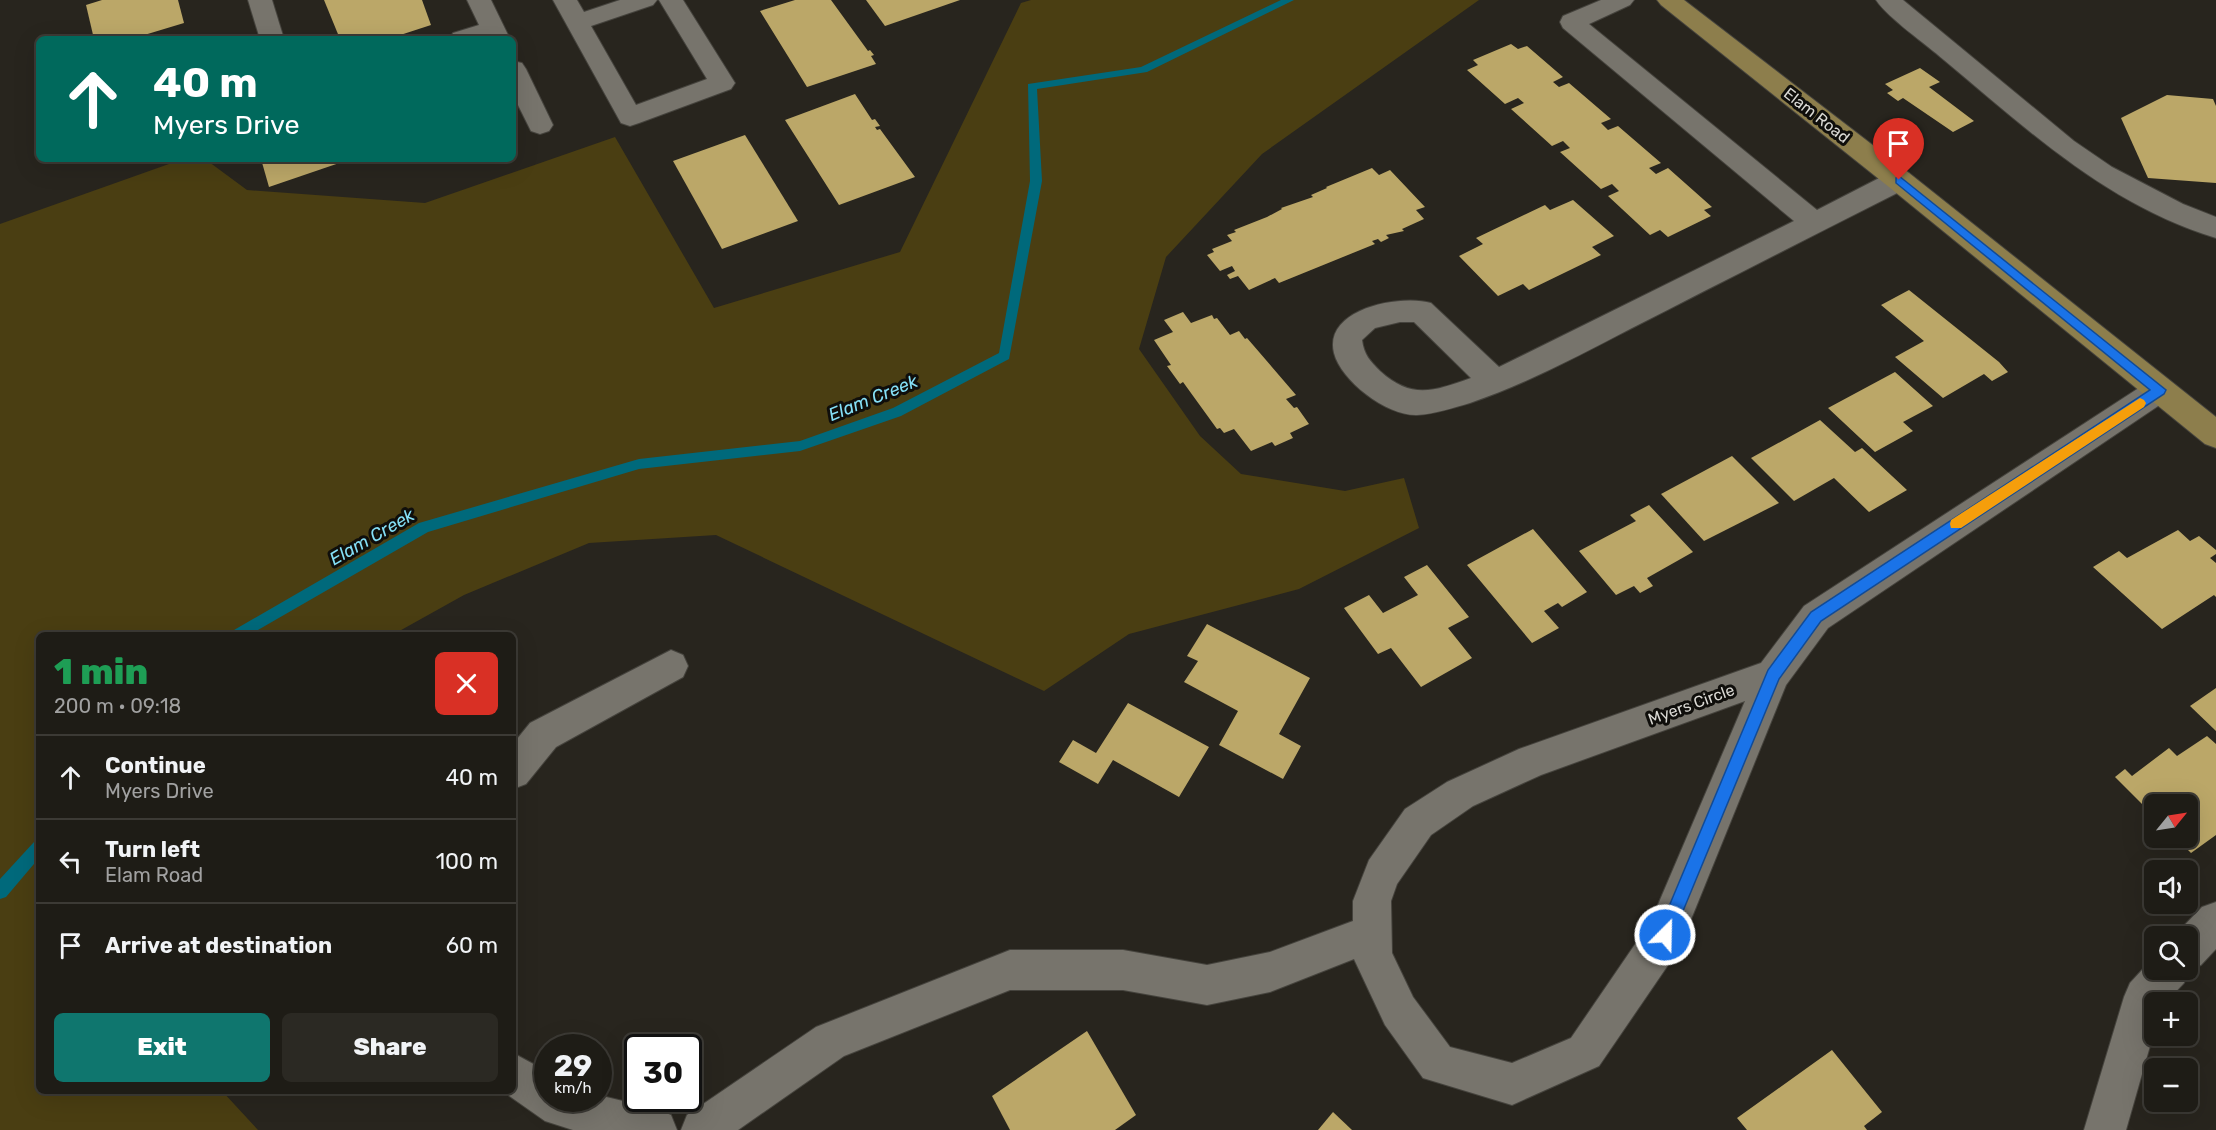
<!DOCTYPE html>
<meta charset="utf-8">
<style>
:root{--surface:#1e1c16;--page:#2b2923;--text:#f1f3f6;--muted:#a1a1a1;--line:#3c3a35;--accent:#0f766e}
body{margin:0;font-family:Rubik,sans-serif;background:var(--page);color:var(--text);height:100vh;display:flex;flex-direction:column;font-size:22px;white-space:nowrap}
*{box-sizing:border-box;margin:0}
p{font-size:20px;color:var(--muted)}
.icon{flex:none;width:33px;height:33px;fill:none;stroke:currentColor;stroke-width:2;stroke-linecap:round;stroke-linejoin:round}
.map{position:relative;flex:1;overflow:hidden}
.details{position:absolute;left:36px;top:632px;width:480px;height:462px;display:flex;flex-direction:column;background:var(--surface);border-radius:9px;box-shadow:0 6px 24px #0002,0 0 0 2px var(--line)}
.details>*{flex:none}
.top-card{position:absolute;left:36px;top:36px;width:480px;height:126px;border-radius:9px;box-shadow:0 6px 24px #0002,0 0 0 2px var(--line);background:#00695c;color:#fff;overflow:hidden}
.needle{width:39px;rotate:60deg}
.fabs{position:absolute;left:2144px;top:794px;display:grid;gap:12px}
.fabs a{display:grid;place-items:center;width:54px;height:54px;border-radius:9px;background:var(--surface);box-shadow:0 6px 24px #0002,0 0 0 2px var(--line);font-size:30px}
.speed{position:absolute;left:534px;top:1034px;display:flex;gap:12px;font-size:30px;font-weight:700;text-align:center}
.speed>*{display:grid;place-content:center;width:78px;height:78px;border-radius:50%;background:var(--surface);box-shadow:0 6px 24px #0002,0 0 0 2px var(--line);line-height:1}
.speed small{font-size:15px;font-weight:400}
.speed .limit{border:3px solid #111;border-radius:9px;background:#fff;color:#111}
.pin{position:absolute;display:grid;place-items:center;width:51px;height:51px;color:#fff;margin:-62px -26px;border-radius:50% 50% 50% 0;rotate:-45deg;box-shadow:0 0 6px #0007}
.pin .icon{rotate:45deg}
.me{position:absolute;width:66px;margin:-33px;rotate:23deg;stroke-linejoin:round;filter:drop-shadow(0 0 4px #0008)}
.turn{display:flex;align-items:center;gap:21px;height:126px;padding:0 18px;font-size:27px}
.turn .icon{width:78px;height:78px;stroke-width:2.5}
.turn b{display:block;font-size:42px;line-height:51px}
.round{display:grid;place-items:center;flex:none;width:63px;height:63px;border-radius:9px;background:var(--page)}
.overview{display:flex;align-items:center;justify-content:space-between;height:102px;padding:0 18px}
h1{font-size:36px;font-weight:800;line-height:45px;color:#1e9e55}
.primary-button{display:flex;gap:12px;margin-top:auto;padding:12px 18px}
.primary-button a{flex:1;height:69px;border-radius:9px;background:var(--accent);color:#fff;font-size:24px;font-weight:800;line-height:69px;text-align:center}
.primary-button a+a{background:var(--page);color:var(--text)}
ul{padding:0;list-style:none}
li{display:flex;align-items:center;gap:18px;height:84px;padding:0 18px;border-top:2px solid var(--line)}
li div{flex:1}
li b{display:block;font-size:22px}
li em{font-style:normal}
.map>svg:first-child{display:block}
.green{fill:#4a3e12}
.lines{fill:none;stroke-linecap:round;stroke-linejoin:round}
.stream{fill:#00697b;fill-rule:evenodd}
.building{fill:#bba768}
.minor-casing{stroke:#45433d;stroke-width:2}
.major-casing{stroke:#45433d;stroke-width:2}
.minor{fill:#77746c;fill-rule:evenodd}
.major{fill:#8d7e4c;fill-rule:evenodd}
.route{fill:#1a73e8;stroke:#114b97;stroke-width:1.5}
.slow{fill:#f59e0b}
.labels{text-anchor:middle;stroke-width:6;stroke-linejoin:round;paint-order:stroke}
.street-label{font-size:16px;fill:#dad9d4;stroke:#0f0e0b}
.water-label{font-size:18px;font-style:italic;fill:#85e0f7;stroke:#0f0e0b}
</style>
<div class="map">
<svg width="2216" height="1130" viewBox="0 0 2216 1130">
<rect width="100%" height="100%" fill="#28251e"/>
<!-- green -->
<polygon class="green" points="1031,0 1479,0 1262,154 1166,257 1139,349 1200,436 1241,474 1345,491 1404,478 1419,528 1299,589 1129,634 1044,691 716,535 589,543 464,595 394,634 39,634 39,1090 222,1091 258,1130 0,1130 0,224 183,159 205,159 247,190 425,203 615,137 714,308 900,252 1021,3"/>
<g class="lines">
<!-- stream -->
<g class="stream">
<polygon points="1281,0 1294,0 1147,72 1037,89 1042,181 1009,359 901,416 800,451 639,469 428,532 251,634 232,634 234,630 419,523 639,459 800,441 893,408 999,353 1030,181 1028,84 1141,67"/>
<polygon points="39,839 39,858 6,897 0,899 0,879 34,842"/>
</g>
</g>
<!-- building -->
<g class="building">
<polygon points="102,0 178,0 184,23 131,39 94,39 86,5"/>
<polygon points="324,0 422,0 431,25 388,39 340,39"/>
<polygon points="795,0 831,0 868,51 870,50 874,55 871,56 876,64 807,87 760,11"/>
<polygon points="866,0 960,0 885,26"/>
<polygon points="1511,44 1518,49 1527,46 1563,77 1553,82 1559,87 1569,83 1611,119 1601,123 1608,130 1618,126 1661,163 1649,168 1656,174 1668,168 1712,207 1704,210 1711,216 1668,237 1660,230 1650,235 1608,196 1619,191 1612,184 1601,189 1560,152 1570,148 1563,141 1552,146 1511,109 1524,103 1518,98 1505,104 1467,70 1478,65 1473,60"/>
<polygon points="1920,68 1940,82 1929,87 1974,121 1953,132 1903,98 1898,101 1887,93 1893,90 1885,84"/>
<polygon points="855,94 872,120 875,119 880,126 875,127 877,130 880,129 915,177 839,205 785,120"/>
<polygon points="2167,95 2213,99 2216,106 2216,183 2148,178 2121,118"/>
<polygon points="745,135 798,221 722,249 673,161"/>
<polygon points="261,159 351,159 269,187"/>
<polygon points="1372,168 1379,175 1390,170 1425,207 1416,210 1424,219 1402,229 1404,231 1386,235 1389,238 1381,242 1378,239 1372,241 1375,244 1279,283 1275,278 1249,290 1238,276 1230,279 1227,275 1235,271 1232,266 1220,271 1207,255 1214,252 1212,249 1232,241 1227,235 1236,232 1234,230 1267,217 1282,209 1281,208 1313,197 1311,195 1327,188 1326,187"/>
<polygon points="1573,200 1614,236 1592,247 1601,255 1529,290 1523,284 1498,296 1459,256 1483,244 1476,238 1545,205 1550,210"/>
<polygon points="1909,290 1999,362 2008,372 1992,381 1984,374 1943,398 1895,357 1924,341 1881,305"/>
<polygon points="1183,312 1191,323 1212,315 1214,319 1217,318 1230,335 1239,331 1245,339 1247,338 1296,395 1286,399 1294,408 1297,407 1309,424 1290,433 1293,438 1275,446 1272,442 1251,451 1234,429 1224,433 1220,428 1217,429 1183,382 1180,384 1167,366 1171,365 1154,340 1173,332 1164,320"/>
<polygon points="1895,372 1933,406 1903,422 1913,431 1875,452 1828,408"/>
<polygon points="1820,420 1855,452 1862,448 1907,490 1869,512 1834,478 1794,501 1751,458"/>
<polygon points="1732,456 1779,503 1704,541 1661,494"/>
<polygon points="1649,505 1693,552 1647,578 1653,586 1640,593 1634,586 1616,595 1579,551 1636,521 1630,515"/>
<polygon points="1533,529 1587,592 1562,607 1558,603 1544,611 1559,628 1532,643 1467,565"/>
<polygon points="2178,530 2190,541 2199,536 2216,550 2216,554 2210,558 2216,563 2216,597 2214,595 2162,629 2093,567 2119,551 2127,558"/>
<polygon points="1427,565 1469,617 1448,628 1472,658 1421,687 1391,648 1378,654 1344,608 1369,595 1383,613 1418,595 1404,577"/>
<polygon points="1207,624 1310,678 1279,734 1301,746 1283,779 1219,745 1238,711 1184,682 1198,661 1187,656"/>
<polygon points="2216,688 2216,731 2190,706"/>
<polygon points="1128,703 1209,747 1179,797 1113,760 1098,784 1059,762 1073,740 1096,753"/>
<polygon points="2207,736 2216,744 2216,835 2191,853 2175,837 2187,837 2187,804 2154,804 2154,816 2115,777 2125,769 2132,776 2169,748 2177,756"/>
<polygon points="1087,1031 1136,1115 1115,1130 1010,1130 992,1096"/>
<polygon points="1832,1050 1882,1112 1864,1126 1867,1130 1747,1130 1737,1118"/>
<polygon points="1333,1112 1352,1130 1318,1130"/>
</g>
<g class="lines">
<defs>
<g id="minor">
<polygon points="248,0 272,0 284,39 260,39"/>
<polygon points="467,0 491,0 510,39 450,39 453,33 479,25"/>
<polygon points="553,0 577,0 584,12 620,0 657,0 653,5 591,26 636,105 707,79 659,0 683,0 735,83 731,89 639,123 630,126 621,123"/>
<path d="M 1601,0 L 1634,0 L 1630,5 L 1589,24 L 1817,210 L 1889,173 L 1899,171 L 1909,173 L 1912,180 L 1909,187 C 1816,234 1724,281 1630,329 C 1578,356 1526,384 1470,403 C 1453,408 1435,414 1417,415 C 1387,416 1341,381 1334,353 C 1323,308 1402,294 1431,303 L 1499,367 L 1794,221 L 1563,28 L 1560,22 L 1563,16 ZM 1400,322 L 1414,322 L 1471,378 C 1434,391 1412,400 1380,371 C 1370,361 1364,355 1362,340 L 1375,328 Z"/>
<path d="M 1876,0 L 1903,0 L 2074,141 L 2112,167 L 2183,204 L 2216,217 L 2216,238 C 2109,206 2028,130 1944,60 C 1926,44 1889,19 1876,0 Z"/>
<polygon points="513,61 522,63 526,69 553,125 549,131 540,134 531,131 513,95"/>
<path d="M 2159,378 L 2170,382 L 2174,390 L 2170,398 L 1828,628 L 1786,685 L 1679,949 L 1599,1066 L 1512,1105 L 1423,1078 L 1385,1025 L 1354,959 L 1270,992 L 1207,1005 L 1123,990 L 1010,990 L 844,1056 L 738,1130 L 681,1130 L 687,1115 L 816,1027 L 1010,950 L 1123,950 L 1207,965 L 1270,952 L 1353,921 L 1353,901 L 1369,860 L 1405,809 L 1447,782 L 1519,749 L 1761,663 L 1804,606 L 2148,382 ZM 1745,701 L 1651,921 L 1571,1038 L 1512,1063 L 1450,1047 L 1413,997 L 1392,953 L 1391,901 L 1397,884 L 1431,835 L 1473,806 L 1541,775 Z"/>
<polygon points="671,650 683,655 688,666 683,677 556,747 526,784 513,789 513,744 530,723"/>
<polygon points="2216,902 2216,949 2201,965 2189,970 2184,983 2166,1002 2154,1002 2154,1032 2126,1130 2084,1130 2124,997 2130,983 2154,957 2154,969 2187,969 2187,936 2174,936 2202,907"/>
<polygon points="513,1053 548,1072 548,1098 598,1098 598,1095 656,1109 671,1115 677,1130 573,1130 545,1121 501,1090 513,1090"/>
</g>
<polygon id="major" points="1657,0 1684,0 1909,173 2216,417 2216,448 2205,444 1889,187 1661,5"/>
</defs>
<!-- minor casing -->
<use href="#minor" class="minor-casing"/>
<!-- major casing -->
<use href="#major" class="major-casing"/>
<!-- minor -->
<use href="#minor" class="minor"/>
<!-- major -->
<use href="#major" class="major"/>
</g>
<!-- route -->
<polygon class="route" points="1899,176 2166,390 2164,394 1821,621 1779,679 1671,940 1665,943 1659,940 1657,935 1768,670 1811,612 2150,390 1896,183 1896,178"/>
<!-- slow -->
<polygon class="slow" points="2140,398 2144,400 2146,403 2144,407 1961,528 1951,528 1950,524 1951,520"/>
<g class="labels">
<!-- street labels -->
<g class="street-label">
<text transform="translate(1817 115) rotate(38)" y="6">Elam Road</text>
<text transform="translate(1691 704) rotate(-20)" y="6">Myers Circle</text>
</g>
<!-- water labels -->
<g class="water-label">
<text transform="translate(873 398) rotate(-22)" y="6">Elam Creek</text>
<text transform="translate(372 537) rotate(-30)" y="6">Elam Creek</text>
</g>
</g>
</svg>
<div class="fabs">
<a><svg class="needle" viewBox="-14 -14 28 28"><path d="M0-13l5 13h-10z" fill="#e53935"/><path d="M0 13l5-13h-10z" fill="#a1a1a1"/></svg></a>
<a><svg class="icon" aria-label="sound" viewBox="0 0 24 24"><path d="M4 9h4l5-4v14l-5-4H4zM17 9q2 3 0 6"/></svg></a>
<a><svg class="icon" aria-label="search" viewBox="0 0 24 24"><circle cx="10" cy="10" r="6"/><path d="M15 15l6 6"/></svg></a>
<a>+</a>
<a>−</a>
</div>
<div class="speed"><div>29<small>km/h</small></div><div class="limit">30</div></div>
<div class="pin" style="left:1899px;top:180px;background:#d93025"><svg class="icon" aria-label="arrive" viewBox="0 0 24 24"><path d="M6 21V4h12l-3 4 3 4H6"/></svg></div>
<svg class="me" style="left:1665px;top:935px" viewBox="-20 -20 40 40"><circle r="17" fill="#1a73e8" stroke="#fff" stroke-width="3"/><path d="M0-11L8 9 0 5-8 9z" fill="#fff"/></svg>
<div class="top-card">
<div class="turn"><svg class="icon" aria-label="ahead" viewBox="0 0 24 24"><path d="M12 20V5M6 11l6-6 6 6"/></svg><div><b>40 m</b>Myers Drive</div></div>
</div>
<section class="details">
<div class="overview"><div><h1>1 min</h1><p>200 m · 09:18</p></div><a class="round" style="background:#d93025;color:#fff"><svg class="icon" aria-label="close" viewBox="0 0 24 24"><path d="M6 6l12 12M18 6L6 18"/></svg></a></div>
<ul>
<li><svg class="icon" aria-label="ahead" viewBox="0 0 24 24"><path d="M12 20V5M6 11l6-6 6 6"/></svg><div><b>Continue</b><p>Myers Drive</p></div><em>40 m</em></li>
<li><svg class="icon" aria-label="left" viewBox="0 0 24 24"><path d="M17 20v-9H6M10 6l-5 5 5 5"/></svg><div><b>Turn left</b><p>Elam Road</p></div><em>100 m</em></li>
<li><svg class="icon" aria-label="arrive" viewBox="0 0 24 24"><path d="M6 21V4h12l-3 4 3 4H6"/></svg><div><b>Arrive at destination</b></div><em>60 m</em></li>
</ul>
<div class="primary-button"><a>Exit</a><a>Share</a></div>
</section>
</div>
